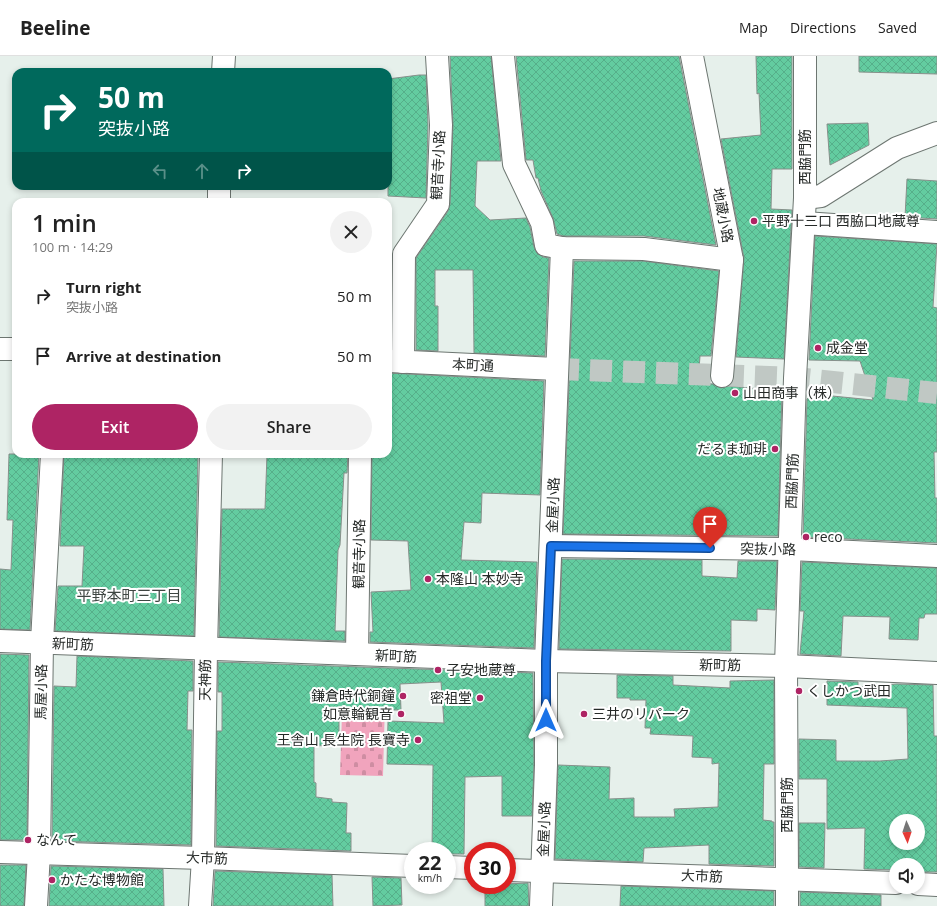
<!DOCTYPE html>
<meta charset="utf-8">
<style>
:root{--surface:#fff;--page:#f2f2f2;--text:#222;--muted:#767676;--line:#e0e0e0;--accent:#ae2464}
body{margin:0;font-family:"Open Sans","Noto Sans JP",sans-serif;background:var(--page);color:var(--text);height:100vh;display:flex;flex-direction:column;font-size:15px;white-space:nowrap}
*{box-sizing:border-box;margin:0}
p{font-size:13px;color:var(--muted)}
.icon{flex:none;width:22px;height:22px;fill:none;stroke:currentColor;stroke-width:2;stroke-linecap:round;stroke-linejoin:round}
.map{position:relative;flex:1;overflow:hidden}
.details{position:absolute;left:12px;top:142px;width:380px;height:260px;display:flex;flex-direction:column;background:var(--surface);border-radius:12px;box-shadow:0 2px 6px #0003}
.details>*{flex:none}
.hud{position:absolute;left:12px;top:12px;width:380px;height:122px;border-radius:12px;box-shadow:0 2px 6px #0003;background:#00695c;color:#fff;overflow:hidden}
.needle{width:26px;rotate:177deg}
.buttons{position:absolute;left:889px;top:758px;display:grid;gap:8px}
.buttons a{display:grid;place-items:center;width:36px;height:36px;border-radius:50%;background:var(--surface);box-shadow:0 2px 6px #0003;font-size:20px}
.speed{position:absolute;left:404px;top:786px;display:flex;gap:8px;font-size:20px;font-weight:700;text-align:center}
.speed>*{display:grid;place-content:center;width:52px;height:52px;border-radius:50%;background:var(--surface);box-shadow:0 2px 6px #0003;line-height:1}
.speed small{font-size:10px;font-weight:400}
.speed .limit{border:6px solid #d22;background:#fff;color:#111}
.pin{position:absolute;display:grid;place-items:center;width:34px;height:34px;color:#fff;margin:-41px -17px;border-radius:50% 50% 50% 0;rotate:-45deg;box-shadow:0 0 4px #0007}
.pin .icon{rotate:45deg}
.me{position:absolute;width:44px;margin:-22px;rotate:0deg;stroke-linejoin:round;filter:drop-shadow(0 0 3px #0008)}
.turn{display:flex;align-items:center;gap:14px;height:84px;padding:0 20px;font-size:18px}
.turn .icon{width:52px;height:52px;stroke-width:2.5}
.turn b{display:block;font-size:28px;line-height:34px}
.lanes{display:flex;align-items:center;height:38px;padding:0 20px;background:#0003;justify-content:center;gap:20px;direction:ltr}
.lanes .off{opacity:.35}
.round{display:grid;place-items:center;flex:none;width:42px;height:42px;border-radius:21px;background:var(--page)}
.head{display:flex;align-items:center;justify-content:space-between;height:68px;padding:0 20px}
h1{font-size:24px;font-weight:600;line-height:30px}
.button{display:flex;gap:8px;margin-top:auto;padding:8px 20px}
.button a{flex:1;height:46px;border-radius:24px;background:var(--accent);color:#fff;font-size:16px;font-weight:600;line-height:46px;text-align:center}
.button a+a{background:var(--page);color:var(--text)}
ul{padding:0;list-style:none}
li{display:flex;align-items:center;gap:12px;height:60px;padding:0 20px}
li div{flex:1}
li b{display:block;font-size:15px}
li em{font-style:normal}
header{display:flex;align-items:center;gap:24px;box-sizing:border-box;height:56px;padding:0 20px;background:var(--surface);border-bottom:1px solid var(--line)}
header strong{font-size:19px}
nav{display:flex;gap:22px;margin-inline-start:auto;font-size:14px}
.map>svg:first-child{display:block}
.cemetery{fill:url(#cemetery-stones)}
.building{fill:url(#building-cross-hatch);stroke:#87908b;fill-rule:evenodd}
.lines{fill:none;stroke-linecap:round;stroke-linejoin:round}
.minor-tunnel{stroke:#c0c8c4;stroke-width:22;stroke-dasharray:22 11;stroke-linecap:butt}
.minor-casing{stroke:#6d7671;stroke-width:24}
.minor{stroke:#fff;stroke-width:22}
.route-casing{stroke:#114b97;stroke-width:10}
.route{stroke:#1a73e8;stroke-width:7}
.poi-dot{fill:#ae2464;stroke:#fff;stroke-width:1.5}
.labels{text-anchor:middle;stroke-width:4;stroke-linejoin:round;paint-order:stroke}
.street-label{font-size:14px;fill:#262a28;stroke:#fff}
.poi-label{font-size:14px;fill:#262a28;stroke:#fff;text-anchor:start}
.neighbourhood-label{font-size:15px;fill:#3e4642;stroke:#fff}
</style>
<header>
<strong>Beeline</strong>
<nav><a>Map</a><a>Directions</a><a>Saved</a></nav>
</header>
<div class="map">
<svg width="937" height="850" viewBox="0 0 937 850">
<defs>
<pattern id="cemetery-stones" width="16" height="16" patternUnits="userSpaceOnUse"><rect width="16" height="16" fill="#f1a4bd"/><path d="M2 7V4a2 2 0 0 1 4 0v3zM10 15v-3a2 2 0 0 1 4 0v3z" fill="#ce8da2"/></pattern>
<pattern id="building-cross-hatch" width="8" height="8" patternUnits="userSpaceOnUse"><rect width="8" height="8" fill="#63cca0"/><path d="M0 0l8 8M0 8l8-8" fill="none" stroke="#56af8a"/></pattern>
</defs>
<rect width="100%" height="100%" fill="#e6f0eb"/>
<!-- cemetery -->
<polygon class="cemetery" points="374,612 385,646 383,720 340,719 342,657 373,657"/>
<!-- building -->
<g class="building">
<polygon points="450,0 491,0 501,105 477,105 475,150 490,164 526,162 530,171 534,191 537,197 543,201 549,202 545,300 474,297 473,214 435,214 435,250 438,250 438,295 416,294 416,202 448,155 450,148 453,69"/>
<polygon points="516,0 679,0 716,189 644,180 563,180 557,178 553,162 541,135 538,122 536,122 533,104 526,104"/>
<polygon points="756,0 792,0 792,113 772,113 771,153 792,154 784,303 736,301 744,202 721,83 761,79 759,37 757,38"/>
<polygon points="859,0 937,0 937,18 859,16"/>
<polygon points="419,19 426,19 428,69 426,142 388,140 388,23"/>
<polygon points="868,67 869,89 830,109 827,68"/>
<polygon points="907,123 937,125 937,163 905,161"/>
<polygon points="815,180 937,188 933,251 937,252 937,396 934,396 935,442 937,442 937,487 803,481 807,343 812,338 873,344 860,305 809,304"/>
<polygon points="574,205 643,205 719,215 711,300 700,300 698,327 713,328 721,332 729,330 781,335 782,336 778,480 563,478"/>
<polygon points="391,228 391,293 388,293 388,233"/>
<polygon points="388,317 544,325 540,439 482,437 481,467 464,466 461,504 537,506 534,592 370,586 370,576 373,576 371,536 411,534 408,485 371,484 372,398 388,398"/>
<polygon points="9,398 39,398 30,574 0,573 0,513 11,514 13,464 7,464"/>
<polygon points="64,398 198,398 194,580 55,575 58,530 82,530 84,490 60,490"/>
<polygon points="312,398 348,398 347,417 344,417 340,489 338,494 335,575 345,575 345,585 219,581 222,453 265,453 267,399 312,399"/>
<polygon points="562,503 702,504 702,520 737,522 738,505 777,505 775,554 757,553 757,565 731,564 731,595 559,593"/>
<polygon points="802,506 937,512 937,558 925,558 924,562 919,562 918,584 889,583 890,561 843,560 841,600 800,598 804,555 800,555"/>
<polygon points="0,598 29,599 27,784 0,784"/>
<polygon points="77,600 193,605 193,635 188,635 187,674 192,674 191,789 52,785 54,630 76,631"/>
<polygon points="218,606 533,617 534,709 532,760 502,760 502,720 465,721 464,798 447,798 447,795 432,795 433,709 387,708 388,665 444,667 441,626 400,628 401,654 339,654 339,689 314,690 314,726 316,727 316,741 332,743 332,746 347,747 346,777 351,777 351,795 216,790 217,675 222,675 222,636 218,636"/>
<polygon points="617,619 673,620 673,629 730,632 730,625 774,624 774,708 764,708 763,764 772,765 772,766 774,766 774,810 709,808 709,789 644,792 643,806 555,803 558,709 610,711 609,743 634,742 634,761 675,761 674,753 718,751 719,707 712,708 712,702 692,701 693,680 650,678 651,672 645,672 646,644 630,644 630,642 617,642"/>
<path d="M 827,625 L 858,626 L 858,631 L 897,628 L 933,629 L 934,680 L 937,680 L 937,816 L 918,816 L 918,809 L 896,809 L 896,814 L 864,813 L 865,772 L 827,773 L 827,723 L 799,723 L 799,683 L 836,684 L 836,705 L 880,705 L 908,703 L 907,652 L 827,649 ZM 896,765 L 918,765 L 918,787 L 896,787 Z"/>
<polygon points="799,767 825,767 824,812 799,811"/>
<polygon points="0,809 26,809 24,850 0,850"/>
<polygon points="51,810 163,813 164,850 49,850"/>
<polygon points="215,815 332,819 333,850 213,850"/>
<polygon points="372,821 401,822 402,849 373,850"/>
<polygon points="528,827 529,850 485,850 485,829"/>
<polygon points="621,830 774,835 774,850 620,850"/>
<polygon points="800,836 881,839 881,850 800,850"/>
</g>
<g class="lines">
<!-- minor-tunnel -->
<polyline class="minor-tunnel" points="557,313 795,322 937,337"/>
<defs>
<g id="minor">
<polyline points="503,0 514,108 542,167 546,189 562,192 644,193 732,204"/>
<polyline points="692,0 732,204 722,320"/>
<polyline points="223,16 224,0"/>
<polyline points="805,142 821,140 897,92 937,77"/>
<polyline points="219,146 219,130"/>
<polyline points="804,167 937,176"/>
<polyline points="0,293 16,293"/>
<polyline points="389,305 557,313"/>
<polyline points="403,306 404,198 438,148 441,69 437,0"/>
<polyline points="551,490 790,493 937,500"/>
<polyline points="0,585 546,605 786,610 937,617"/>
<polyline points="357,598 360,398"/>
<polyline points="0,796 203,802 413,810"/>
<polyline points="447,811 473,812"/>
<polyline points="507,814 896,827"/>
<polyline points="918,828 937,829"/>
<polyline points="36,850 39,797 42,586 52,398"/>
<polyline points="200,850 203,802 206,593 211,398"/>
<polyline points="541,850 546,709 546,605 562,192"/>
<polyline points="787,850 787,823 786,610 795,322 805,142 805,0"/>
</g>
</defs>
<!-- minor casing -->
<use href="#minor" class="minor-casing"/>
<!-- minor -->
<use href="#minor" class="minor"/>
</g>
<g class="lines">
<defs>
<polyline id="route" points="546,664 546,605 551,490 710,492"/>
</defs>
<!-- route casing -->
<use href="#route" class="route-casing"/>
<!-- route -->
<use href="#route" class="route"/>
</g>
<!-- markers -->
<g class="poi-dot">
<circle cx="754" cy="165" r="4"/>
<circle cx="818" cy="292" r="4"/>
<circle cx="735" cy="337" r="4"/>
<circle cx="775" cy="393" r="4"/>
<circle cx="806" cy="481" r="4"/>
<circle cx="428" cy="523" r="4"/>
<circle cx="438" cy="614" r="4"/>
<circle cx="799" cy="635" r="4"/>
<circle cx="403" cy="640" r="4"/>
<circle cx="480" cy="642" r="4"/>
<circle cx="401" cy="658" r="4"/>
<circle cx="584" cy="658" r="4"/>
<circle cx="418" cy="684" r="4"/>
<circle cx="28" cy="784" r="4"/>
<circle cx="52" cy="824" r="4"/>
</g>
<g class="labels">
<!-- street labels -->
<g class="street-label">
<text transform="translate(805 101) rotate(-90)" y="5">西脇門筋</text>
<text transform="translate(438 109) rotate(-87)" y="5">観音寺小路</text>
<text transform="translate(723 159) rotate(79)" y="5">地蔵小路</text>
<text transform="translate(473 309) rotate(3)" y="5">本町通</text>
<text transform="translate(792 425) rotate(-88)" y="5">西脇門筋</text>
<text transform="translate(553 449) rotate(-88)" y="5">金屋小路</text>
<text transform="translate(768 493) rotate(1)" y="5">突抜小路</text>
<text transform="translate(359 498) rotate(-89)" y="5">観音寺小路</text>
<text transform="translate(73 588) rotate(2)" y="5">新町筋</text>
<text transform="translate(396 600) rotate(2)" y="5">新町筋</text>
<text transform="translate(720 609) rotate(1)" y="5">新町筋</text>
<text transform="translate(205 624) rotate(-89)" y="5">天神筋</text>
<text transform="translate(41 636) rotate(-89)" y="5">馬屋小路</text>
<text transform="translate(787 749) rotate(-90)" y="5">西脇門筋</text>
<text transform="translate(544 773) rotate(-88)" y="5">金屋小路</text>
<text transform="translate(207 802) rotate(2)" y="5">大市筋</text>
<text transform="translate(702 820) rotate(2)" y="5">大市筋</text>
</g>
<!-- poi labels -->
<g class="poi-label">
<text x="762" y="170">平野十三口 西脇口地蔵尊</text>
<text x="826" y="297">成金堂</text>
<text x="743" y="342">山田商事（株）</text>
<text x="767" y="398" text-anchor="end">だるま珈琲</text>
<text x="814" y="486">reco</text>
<text x="436" y="528">本隆山 本妙寺</text>
<text x="446" y="619">子安地蔵尊</text>
<text x="807" y="640">くしかつ武田</text>
<text x="395" y="645" text-anchor="end">鎌倉時代銅鐘</text>
<text x="472" y="647" text-anchor="end">密祖堂</text>
<text x="393" y="663" text-anchor="end">如意輪観音</text>
<text x="592" y="663">三井のリパーク</text>
<text x="410" y="689" text-anchor="end">王舎山 長生院 長寶寺</text>
<text x="36" y="789">なんて</text>
<text x="60" y="829">かたな博物館</text>
</g>
<!-- neighbourhood labels -->
<g class="neighbourhood-label">
<text x="129" y="545">平野本町三丁目</text>
</g>
</g>
</svg>
<div class="buttons">
<a><svg class="needle" viewBox="-14 -14 28 28"><path d="M0-13l5 13h-10z" fill="#e53935"/><path d="M0 13l5-13h-10z" fill="#767676"/></svg></a>
<a><svg class="icon" aria-label="sound" viewBox="0 0 24 24"><path d="M4 9h4l5-4v14l-5-4H4zM17 9q2 3 0 6"/></svg></a>
</div>
<div class="speed"><div>22<small>km/h</small></div><div class="limit">30</div></div>
<div class="pin" style="left:710px;top:492px;background:#d93025"><svg class="icon" aria-label="arrive" viewBox="0 0 24 24"><path d="M6 21V4h12l-3 4 3 4H6"/></svg></div>
<svg class="me" style="left:546px;top:664px" viewBox="-20 -20 40 40"><path d="M0-17L14 15 0 8-14 15z" fill="#1a73e8" stroke="#fff" stroke-width="4"/></svg>
<div class="hud">
<div class="turn"><svg class="icon" aria-label="right" viewBox="0 0 24 24"><path d="M7 20v-9h11M14 6l5 5-5 5"/></svg><div><b>50 m</b>突抜小路</div></div>
<div class="lanes"><svg class="icon off" aria-label="left" viewBox="0 0 24 24"><path d="M17 20v-9H6M10 6l-5 5 5 5"/></svg><svg class="icon off" aria-label="ahead" viewBox="0 0 24 24"><path d="M12 20V5M6 11l6-6 6 6"/></svg><svg class="icon" aria-label="right" viewBox="0 0 24 24"><path d="M7 20v-9h11M14 6l5 5-5 5"/></svg></div>
</div>
<section class="details">
<div class="head"><div><h1>1 min</h1><p>100 m · 14:29</p></div><a class="round"><svg class="icon" aria-label="close" viewBox="0 0 24 24"><path d="M6 6l12 12M18 6L6 18"/></svg></a></div>
<ul>
<li><svg class="icon" aria-label="right" viewBox="0 0 24 24"><path d="M7 20v-9h11M14 6l5 5-5 5"/></svg><div><b>Turn right</b><p>突抜小路</p></div><em>50 m</em></li>
<li><svg class="icon" aria-label="arrive" viewBox="0 0 24 24"><path d="M6 21V4h12l-3 4 3 4H6"/></svg><div><b>Arrive at destination</b></div><em>50 m</em></li>
</ul>
<div class="button"><a>Exit</a><a>Share</a></div>
</section>
</div>
